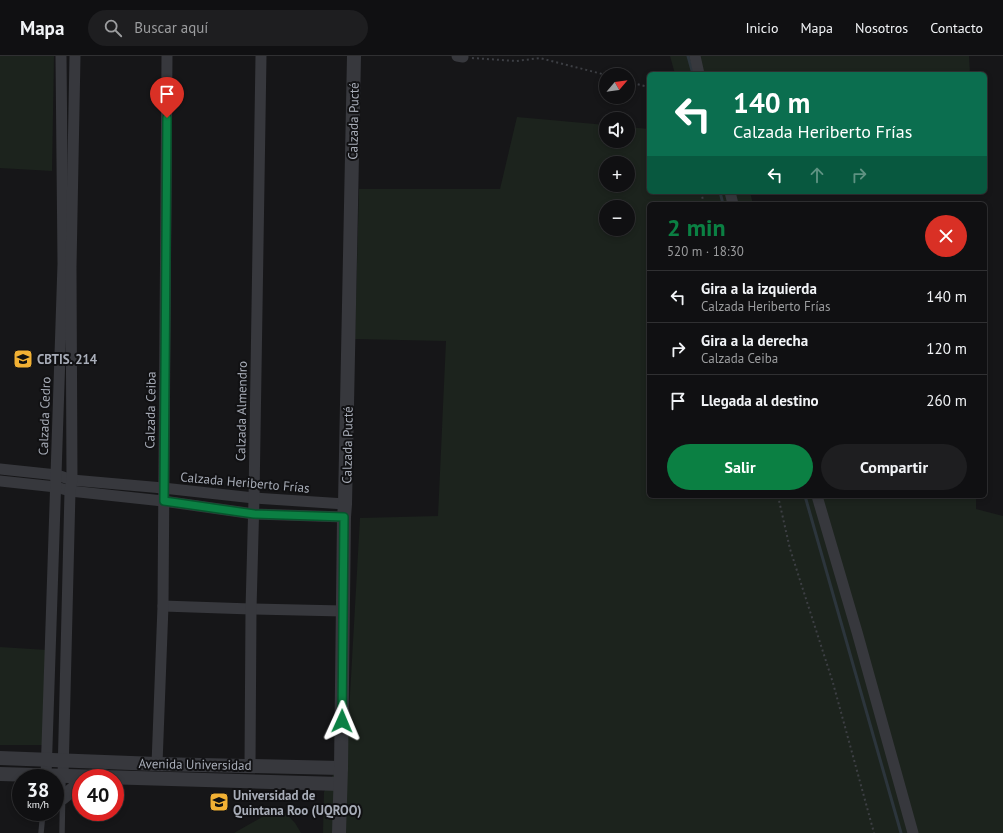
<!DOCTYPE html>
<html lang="es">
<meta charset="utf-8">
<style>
:root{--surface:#101012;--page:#1e1e20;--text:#f1f3f6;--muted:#9c9d9f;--line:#303032;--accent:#0b8043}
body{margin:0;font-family:"PT Sans",sans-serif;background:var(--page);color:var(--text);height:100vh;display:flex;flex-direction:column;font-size:15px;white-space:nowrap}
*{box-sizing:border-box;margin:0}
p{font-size:13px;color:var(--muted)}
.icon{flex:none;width:22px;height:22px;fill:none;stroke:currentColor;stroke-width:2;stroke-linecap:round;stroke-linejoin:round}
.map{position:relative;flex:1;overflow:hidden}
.side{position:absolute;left:647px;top:146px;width:340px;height:296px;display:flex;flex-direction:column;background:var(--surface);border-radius:6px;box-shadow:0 2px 6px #0003,0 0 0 1px var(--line)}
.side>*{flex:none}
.hud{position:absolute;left:647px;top:16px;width:340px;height:122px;border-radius:6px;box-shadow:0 2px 6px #0003,0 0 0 1px var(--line);background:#0b6e4f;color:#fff;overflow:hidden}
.needle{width:26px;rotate:61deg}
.tools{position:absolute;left:599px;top:12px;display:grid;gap:8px}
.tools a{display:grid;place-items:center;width:36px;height:36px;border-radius:50%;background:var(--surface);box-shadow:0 2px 6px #0003,0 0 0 1px var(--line);font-size:20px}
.speed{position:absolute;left:12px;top:713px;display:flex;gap:8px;font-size:20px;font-weight:700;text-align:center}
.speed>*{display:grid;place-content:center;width:52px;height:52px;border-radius:50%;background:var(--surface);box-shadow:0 2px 6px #0003,0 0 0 1px var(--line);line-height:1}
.speed small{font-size:10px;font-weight:400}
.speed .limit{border:6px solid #d22;background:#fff;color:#111}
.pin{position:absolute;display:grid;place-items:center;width:34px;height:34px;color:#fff;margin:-41px -17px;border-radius:50% 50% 50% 0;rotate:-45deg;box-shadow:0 0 4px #0007}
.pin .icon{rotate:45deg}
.me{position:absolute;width:44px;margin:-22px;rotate:1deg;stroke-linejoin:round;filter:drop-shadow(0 0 3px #0008)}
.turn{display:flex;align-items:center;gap:14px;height:84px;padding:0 20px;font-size:18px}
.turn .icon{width:52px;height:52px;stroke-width:2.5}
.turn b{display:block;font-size:28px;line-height:34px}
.lanes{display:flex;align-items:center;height:38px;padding:0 20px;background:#0003;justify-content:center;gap:20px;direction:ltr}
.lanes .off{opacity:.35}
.round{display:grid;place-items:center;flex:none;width:42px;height:42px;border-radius:21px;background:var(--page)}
.head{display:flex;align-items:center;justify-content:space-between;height:68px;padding:0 20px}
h1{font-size:24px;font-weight:700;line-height:30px;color:var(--accent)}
.cta{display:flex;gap:8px;margin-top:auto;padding:8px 20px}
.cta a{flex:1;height:46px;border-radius:24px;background:var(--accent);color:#fff;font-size:16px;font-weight:700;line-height:46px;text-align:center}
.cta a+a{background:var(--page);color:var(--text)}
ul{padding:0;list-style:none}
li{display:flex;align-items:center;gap:12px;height:52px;padding:0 20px;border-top:1px solid var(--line)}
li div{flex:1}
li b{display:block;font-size:15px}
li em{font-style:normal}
header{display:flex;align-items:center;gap:24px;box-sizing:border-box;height:56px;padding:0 20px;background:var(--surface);border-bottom:1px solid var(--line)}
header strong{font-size:19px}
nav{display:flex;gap:22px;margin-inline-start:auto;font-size:14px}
.search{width:280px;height:36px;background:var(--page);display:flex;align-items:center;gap:10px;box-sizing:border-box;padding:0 14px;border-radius:22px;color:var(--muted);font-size:15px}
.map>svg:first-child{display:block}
.green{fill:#1c231d;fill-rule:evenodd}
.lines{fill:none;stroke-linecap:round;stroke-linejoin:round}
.stream{stroke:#2c353c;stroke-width:3}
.path{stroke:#3d3f44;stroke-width:2;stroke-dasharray:2 3;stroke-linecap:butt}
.service{stroke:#37383d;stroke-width:5.5}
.minor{stroke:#37383d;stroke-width:11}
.tertiary{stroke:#37383d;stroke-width:14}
.route-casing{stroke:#07532c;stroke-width:10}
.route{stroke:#0b8043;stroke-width:7}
.labels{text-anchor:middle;stroke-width:4;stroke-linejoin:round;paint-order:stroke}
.street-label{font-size:13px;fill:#a8adb8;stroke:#111113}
.poi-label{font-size:13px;font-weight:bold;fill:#a8adb8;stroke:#111113;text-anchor:start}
</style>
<header>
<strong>Mapa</strong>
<div class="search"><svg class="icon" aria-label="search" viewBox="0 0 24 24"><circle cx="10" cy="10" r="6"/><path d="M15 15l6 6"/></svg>Buscar aquí</div>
<nav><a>Inicio</a><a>Mapa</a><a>Nosotros</a><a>Contacto</a></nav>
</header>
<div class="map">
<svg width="1003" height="777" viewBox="0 0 1003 777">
<rect width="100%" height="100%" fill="#161618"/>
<!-- green -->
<g class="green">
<polygon points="0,0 54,0 52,115 0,112"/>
<polygon points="670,0 969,0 970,18 675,18"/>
<path d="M 517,61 L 606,69 L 606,85 L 628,85 L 628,71 L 649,73 L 649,136 L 750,136 L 753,148 L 649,148 L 649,440 L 976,440 L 976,453 L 1003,460 L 1003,777 L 323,777 L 324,736 L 347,692 L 360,462 L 438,460 L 446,285 L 355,283 L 359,133 L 500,133 ZM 606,107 L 628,107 L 628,129 L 606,129 ZM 606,151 L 628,151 L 628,173 L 606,173 Z"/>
<polygon points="0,591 47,594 44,689 0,689"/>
<polygon points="280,751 295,767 301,777 234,777"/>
</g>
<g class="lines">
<!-- stream -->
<g class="stream">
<polyline points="688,0 693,18"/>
<polyline points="720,136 723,148"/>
<polyline points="805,440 901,777"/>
</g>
<!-- path -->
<g class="path">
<polyline points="472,2 516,5 540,2 606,19"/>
<polyline points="628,26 649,31"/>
<polyline points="701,136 704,148"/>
<polyline points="778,440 790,493 833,627 874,777"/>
</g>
<!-- service -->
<g class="service">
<polyline points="41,777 43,756"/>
<polyline points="62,777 63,720"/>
</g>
<!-- minor -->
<g class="minor">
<polyline points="457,0 463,1"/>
<polyline points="695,0 699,18"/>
<polyline points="730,136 733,148"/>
<polyline points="0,413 57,419 72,424 163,432 254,442 345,448"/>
<polyline points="0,425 56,431 70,435 163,445 254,458 344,461"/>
<polyline points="817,440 857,576 913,777"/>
<polyline points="163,550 251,553 343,555"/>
<polyline points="157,708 163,550 167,0"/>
<polyline points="250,710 251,553 254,442 261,0"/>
<polyline points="46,720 63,208 61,0"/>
<polyline points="63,720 70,435 72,424 71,211 75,0"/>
</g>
<!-- tertiary -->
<g class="tertiary">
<polyline points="0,702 157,708 341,712"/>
<polyline points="0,718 340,728"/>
<polyline points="62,742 73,733 81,728"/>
<polyline points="339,777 341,712 344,461 345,448 354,0"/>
</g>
</g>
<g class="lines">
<defs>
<polyline id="route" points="167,62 164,445 254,458 344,461 342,665"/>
</defs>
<!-- route casing -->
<use href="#route" class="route-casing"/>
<!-- route -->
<use href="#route" class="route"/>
</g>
<!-- icons -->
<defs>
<symbol id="university-square" viewBox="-11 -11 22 22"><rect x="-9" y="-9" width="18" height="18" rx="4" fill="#f2b134" stroke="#111113"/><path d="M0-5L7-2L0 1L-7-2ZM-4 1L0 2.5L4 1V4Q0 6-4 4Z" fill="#111"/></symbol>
</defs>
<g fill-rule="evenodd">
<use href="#university-square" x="12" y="292" width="22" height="22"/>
<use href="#university-square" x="208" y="735" width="22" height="22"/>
</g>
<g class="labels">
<!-- street labels -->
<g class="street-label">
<text transform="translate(353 65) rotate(-89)" y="5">Calzada Pucté</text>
<text transform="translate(150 354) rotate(-89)" y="5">Calzada Ceiba</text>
<text transform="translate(241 355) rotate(-89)" y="5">Calzada Almendro</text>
<text transform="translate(44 360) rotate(-88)" y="5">Calzada Cedro</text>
<text transform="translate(347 389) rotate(-89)" y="5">Calzada Pucté</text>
<text transform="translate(245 426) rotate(5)" y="5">Calzada Heriberto Frías</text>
<text transform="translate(195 708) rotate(1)" y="5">Avenida Universidad</text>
</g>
<!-- poi labels -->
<g class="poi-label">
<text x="37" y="308">CBTIS. 214</text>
<text x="233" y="744">Universidad de<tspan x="233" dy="15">Quintana Roo (UQROO)</tspan></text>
</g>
</g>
</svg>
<div class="tools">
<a><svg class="needle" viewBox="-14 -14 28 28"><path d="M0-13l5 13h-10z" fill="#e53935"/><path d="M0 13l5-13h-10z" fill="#9c9d9f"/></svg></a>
<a><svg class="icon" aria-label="sound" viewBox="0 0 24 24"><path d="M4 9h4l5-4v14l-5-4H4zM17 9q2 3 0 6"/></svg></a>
<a>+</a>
<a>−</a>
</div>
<div class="speed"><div>38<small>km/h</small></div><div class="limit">40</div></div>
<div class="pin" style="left:167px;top:62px;background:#d93025"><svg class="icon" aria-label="arrive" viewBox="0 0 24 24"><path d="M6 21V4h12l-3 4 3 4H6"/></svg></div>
<svg class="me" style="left:342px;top:665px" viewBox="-20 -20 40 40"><path d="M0-17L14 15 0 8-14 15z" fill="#0b8043" stroke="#fff" stroke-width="4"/></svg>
<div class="hud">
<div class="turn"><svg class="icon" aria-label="left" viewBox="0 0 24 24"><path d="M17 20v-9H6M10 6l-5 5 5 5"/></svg><div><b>140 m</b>Calzada Heriberto Frías</div></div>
<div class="lanes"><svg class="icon" aria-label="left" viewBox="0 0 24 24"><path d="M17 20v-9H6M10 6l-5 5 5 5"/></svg><svg class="icon off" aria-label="ahead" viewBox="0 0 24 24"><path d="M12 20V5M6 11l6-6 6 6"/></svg><svg class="icon off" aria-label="right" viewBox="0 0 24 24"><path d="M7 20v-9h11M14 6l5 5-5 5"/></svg></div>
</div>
<section class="side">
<div class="head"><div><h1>2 min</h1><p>520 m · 18:30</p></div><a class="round" style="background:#d93025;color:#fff"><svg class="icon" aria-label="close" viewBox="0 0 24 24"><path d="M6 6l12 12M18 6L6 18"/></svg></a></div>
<ul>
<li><svg class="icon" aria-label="left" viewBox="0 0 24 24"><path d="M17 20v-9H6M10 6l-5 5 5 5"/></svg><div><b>Gira a la izquierda</b><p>Calzada Heriberto Frías</p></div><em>140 m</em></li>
<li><svg class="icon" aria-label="right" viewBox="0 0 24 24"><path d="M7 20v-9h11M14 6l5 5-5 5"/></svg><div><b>Gira a la derecha</b><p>Calzada Ceiba</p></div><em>120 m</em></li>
<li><svg class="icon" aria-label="arrive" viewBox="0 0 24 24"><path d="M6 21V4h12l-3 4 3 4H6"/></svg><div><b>Llegada al destino</b></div><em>260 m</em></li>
</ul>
<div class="cta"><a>Salir</a><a>Compartir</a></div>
</section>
</div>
